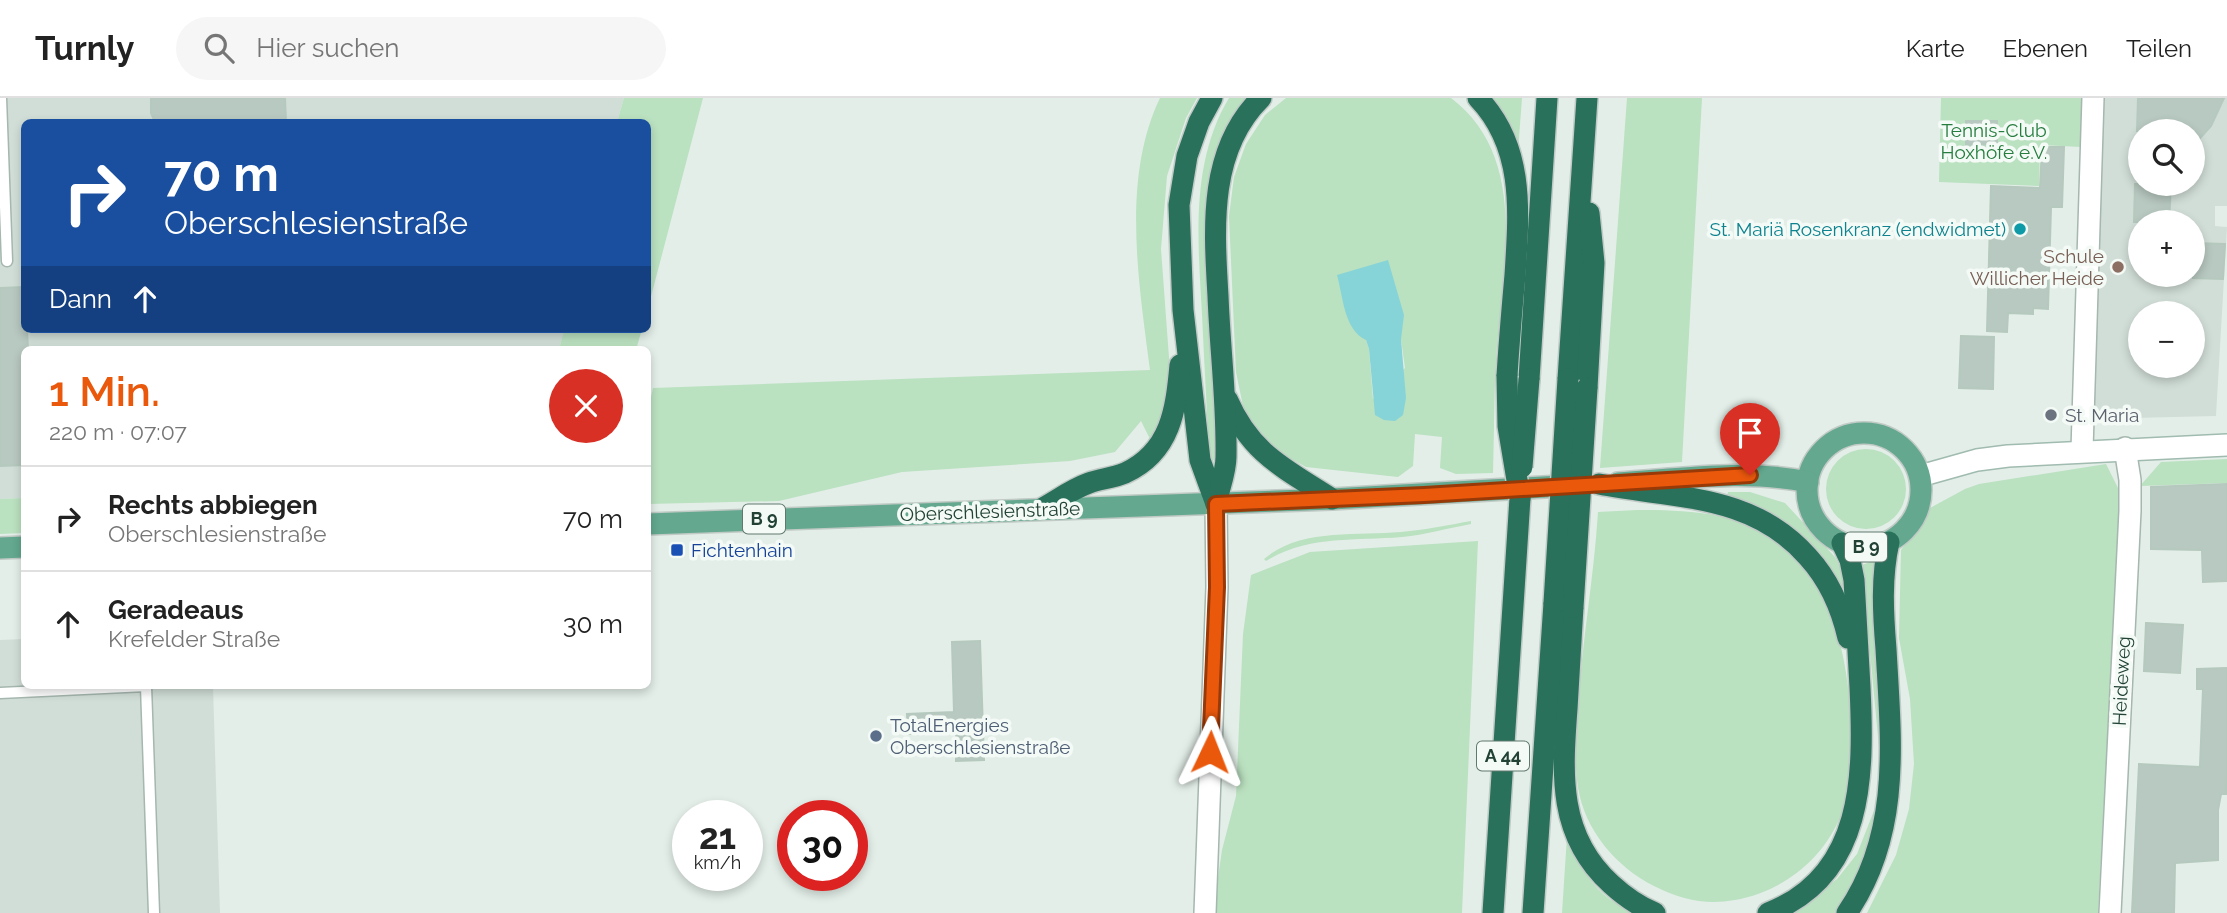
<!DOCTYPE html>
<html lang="de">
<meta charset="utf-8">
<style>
:root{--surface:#fff;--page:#f6f6f6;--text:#222;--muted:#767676;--line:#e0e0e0;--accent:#ea580c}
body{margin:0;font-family:Raleway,sans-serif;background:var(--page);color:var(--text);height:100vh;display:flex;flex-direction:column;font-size:26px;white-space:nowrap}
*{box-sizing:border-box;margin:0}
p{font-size:23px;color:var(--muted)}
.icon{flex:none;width:38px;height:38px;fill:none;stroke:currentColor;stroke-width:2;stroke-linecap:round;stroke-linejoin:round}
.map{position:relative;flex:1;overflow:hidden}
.panel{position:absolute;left:21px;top:248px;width:630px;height:343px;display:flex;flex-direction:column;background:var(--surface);border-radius:10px;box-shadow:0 4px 10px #0003}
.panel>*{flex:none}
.banner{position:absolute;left:21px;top:21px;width:630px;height:214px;border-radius:10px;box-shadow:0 4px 10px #0003;background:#1a4fa0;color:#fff;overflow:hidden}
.buttons{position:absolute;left:2128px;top:21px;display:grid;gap:14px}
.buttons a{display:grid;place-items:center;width:77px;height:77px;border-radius:50%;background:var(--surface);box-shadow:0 4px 10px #0003;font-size:35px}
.speed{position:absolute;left:672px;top:702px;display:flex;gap:14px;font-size:35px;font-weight:700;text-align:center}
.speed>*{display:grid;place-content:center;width:91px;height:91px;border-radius:50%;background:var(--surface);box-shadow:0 4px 10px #0003;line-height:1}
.speed small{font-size:18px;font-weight:400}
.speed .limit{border:10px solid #d22;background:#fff;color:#111}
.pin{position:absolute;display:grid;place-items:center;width:60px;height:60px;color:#fff;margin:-72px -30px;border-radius:50% 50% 50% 0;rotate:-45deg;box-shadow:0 0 7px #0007}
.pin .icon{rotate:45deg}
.me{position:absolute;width:77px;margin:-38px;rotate:2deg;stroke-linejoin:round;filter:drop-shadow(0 0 5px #0008)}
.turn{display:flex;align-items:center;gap:24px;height:147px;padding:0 28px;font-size:32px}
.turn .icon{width:91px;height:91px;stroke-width:2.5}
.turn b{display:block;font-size:49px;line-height:60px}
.then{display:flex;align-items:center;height:66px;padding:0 28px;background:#0003;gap:14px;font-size:26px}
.round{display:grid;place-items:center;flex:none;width:74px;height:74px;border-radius:37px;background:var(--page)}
.headline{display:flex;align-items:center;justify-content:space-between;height:119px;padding:0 28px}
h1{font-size:42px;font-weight:600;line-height:52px;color:var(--accent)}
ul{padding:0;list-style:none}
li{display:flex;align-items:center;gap:21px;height:105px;padding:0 28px;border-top:2px solid var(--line)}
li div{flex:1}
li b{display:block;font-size:26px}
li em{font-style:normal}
header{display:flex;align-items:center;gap:42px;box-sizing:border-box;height:98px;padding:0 35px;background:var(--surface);border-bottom:2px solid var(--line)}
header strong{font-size:33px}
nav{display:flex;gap:38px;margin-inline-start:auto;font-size:24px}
.search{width:490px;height:63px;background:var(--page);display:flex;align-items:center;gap:18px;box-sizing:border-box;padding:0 24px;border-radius:38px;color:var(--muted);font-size:26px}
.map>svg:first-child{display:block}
.built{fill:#d1ded7;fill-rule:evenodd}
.green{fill:#bae1c0;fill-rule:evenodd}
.water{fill:#86d4d8}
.building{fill:#b8c9c1;stroke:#b5c9be;stroke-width:2}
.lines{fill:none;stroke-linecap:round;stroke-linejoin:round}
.lane-casing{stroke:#a5b7af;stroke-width:13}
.street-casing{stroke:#a5b7af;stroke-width:24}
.secondary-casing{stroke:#a0bbaf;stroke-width:24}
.primary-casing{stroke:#c1cac6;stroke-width:24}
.highway-casing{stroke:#c1cac6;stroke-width:24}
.lane{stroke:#fff;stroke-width:10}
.street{stroke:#fff;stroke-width:21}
.secondary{stroke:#fff;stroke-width:21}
.primary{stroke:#63a88f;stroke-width:21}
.highway{stroke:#29715b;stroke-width:21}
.highway-bridge-casing{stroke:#c1cac6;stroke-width:24;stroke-linecap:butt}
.highway-bridge{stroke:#29715b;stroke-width:21}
.route-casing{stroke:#983908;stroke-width:18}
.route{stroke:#ea580c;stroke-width:12}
.culture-dot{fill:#0f9aa8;stroke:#f4faf6;stroke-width:2.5}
.education-dot{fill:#8d6e63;stroke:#f4faf6;stroke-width:2.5}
.worship-dot{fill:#6b7280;stroke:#f4faf6;stroke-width:2.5}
.transit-dot{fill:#1a4fb4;stroke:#f4faf6;stroke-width:2.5}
.service-dot{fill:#5c6f8a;stroke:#f4faf6;stroke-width:2.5}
.labels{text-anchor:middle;stroke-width:7;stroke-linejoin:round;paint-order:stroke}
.shield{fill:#f4faf6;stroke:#60796f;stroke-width:2}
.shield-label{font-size:18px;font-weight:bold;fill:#214235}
.park-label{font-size:19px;fill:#267d3f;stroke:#f4faf6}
.culture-label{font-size:19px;fill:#0d838f;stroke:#f4faf6;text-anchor:end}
.education-label{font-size:19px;fill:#785e54;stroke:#f4faf6;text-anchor:end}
.worship-label{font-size:19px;fill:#5b616d;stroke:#f4faf6;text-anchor:start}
.street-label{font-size:19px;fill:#214235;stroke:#f4faf6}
.transit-label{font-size:19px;fill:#164399;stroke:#f4faf6;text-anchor:start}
.service-label{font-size:19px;fill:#4e5e75;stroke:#f4faf6;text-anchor:start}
</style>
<header>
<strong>Turnly</strong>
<div class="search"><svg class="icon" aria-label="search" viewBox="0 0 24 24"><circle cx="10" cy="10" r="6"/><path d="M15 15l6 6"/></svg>Hier suchen</div>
<nav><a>Karte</a><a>Ebenen</a><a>Teilen</a></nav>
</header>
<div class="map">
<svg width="2227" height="815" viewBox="0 0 2227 815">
<rect width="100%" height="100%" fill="#e3eee8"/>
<!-- built -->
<g class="built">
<polygon points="0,0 624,0 617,24 24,24 24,231 564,231 559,252 24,252 24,400 0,401"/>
<path d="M 2102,0 L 2227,0 L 2227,108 L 2215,108 L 2215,128 L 2227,129 L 2216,318 L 2092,321 ZM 2140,33 L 2193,33 L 2193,86 L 2140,86 ZM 2140,124 L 2193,124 L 2193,177 L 2140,177 ZM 2140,215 L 2193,215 L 2193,268 L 2140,268 Z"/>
<polygon points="24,541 24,588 213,588 220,815 0,815 0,542"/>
</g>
<!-- green -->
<g class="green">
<polygon points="624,0 703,0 648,210 648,24 617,24"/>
<path d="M 1160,0 L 1197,0 L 1186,20 L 1167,78 L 1161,151 L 1171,287 L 1166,313 L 1151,343 L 1141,323 L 1115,354 L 1070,363 L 902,374 L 779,403 L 648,406 L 648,312 L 653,290 L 1150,272 C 1139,186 1121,81 1160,0 Z"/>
<path d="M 1229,0 L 1254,0 L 1221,51 L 1218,355 L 1215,362 L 1210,362 L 1209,357 C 1207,310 1204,263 1202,216 C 1198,144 1190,65 1229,0 Z"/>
<path d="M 1286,0 L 1451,0 C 1532,61 1501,177 1496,262 C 1494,300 1494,338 1493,375 L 1456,376 L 1440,370 L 1442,339 L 1415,336 L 1413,368 L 1398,379 L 1306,369 L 1284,357 L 1257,334 L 1244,313 L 1236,274 L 1229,118 L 1234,79 L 1246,46 L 1265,17 ZM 1401,241 L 1405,270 L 1373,301 L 1369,251 L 1366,242 Z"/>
<polygon points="1489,0 1522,0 1518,53"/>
<polygon points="1627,0 1702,0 1682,364 1600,370"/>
<polygon points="1941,0 2084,0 2082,49 2040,47 2039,88 1939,84"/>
<polygon points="564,231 642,231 636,252 559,252"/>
<circle cx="1866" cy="391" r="40"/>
<polygon points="2227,361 2227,385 2140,388 2161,364"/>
<polygon points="2106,366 2118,390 2120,405 2098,815 1867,815 1896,757 1909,711 1914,666 1910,601 1899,540 1901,452 1930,410 1965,391 1979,386"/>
<path d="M 1728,394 L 1750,394 L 1785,405 L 1835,459 L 1845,477 L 1850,500 C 1831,471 1812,441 1782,422 C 1767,413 1747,408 1731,401 L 1727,398 Z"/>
<polygon points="24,400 24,435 0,436 0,401"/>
<path d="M 1637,412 C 1684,412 1737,413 1777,443 C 1834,486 1848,559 1851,626 C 1853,659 1854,691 1839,722 C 1823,757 1794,783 1758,796 C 1719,809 1690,806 1654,788 C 1616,769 1584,731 1578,689 C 1574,662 1576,634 1578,608 C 1582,543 1594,479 1598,414 Z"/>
<path d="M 1471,423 L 1471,426 C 1448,430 1425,437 1402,439 C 1355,443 1308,437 1266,463 L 1264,461 C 1300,430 1356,438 1401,434 C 1425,432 1448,427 1471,423 Z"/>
<polygon points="1478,443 1462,815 1216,815 1217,787 1222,752 1236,698 1243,536 1251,477 1310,454"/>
<polygon points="1878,461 1876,495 1878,547 1893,645 1892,693 1881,741 1863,783 1839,815 1781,815 1804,805 1837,781 1857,756 1877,705 1880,661 1862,467"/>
<path d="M 1568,723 C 1575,767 1594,800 1637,815 L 1562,815 Z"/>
</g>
<!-- water -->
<path class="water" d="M 1388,162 L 1404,217 L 1401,241 L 1406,300 L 1403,317 L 1395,323 L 1384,322 L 1375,317 L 1369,251 L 1366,242 C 1344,232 1343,198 1337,177 Z"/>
<!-- building -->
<g class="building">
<polygon points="151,0 285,0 286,24 155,24 151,15"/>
<polygon points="2138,0 2224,0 2211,28 2193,48 2193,33 2137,33"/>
<polygon points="1966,23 1997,23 1997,46 1966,47"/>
<polygon points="2042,49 2064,49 2062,109 2051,109 2048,211 2033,210 2033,216 2008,215 2007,234 1987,233 1991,88 2040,90"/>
<polygon points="2135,86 2171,86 2169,124 2134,124"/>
<polygon points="2193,145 2225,146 2223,181 2193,180"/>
<polygon points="24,189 24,231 27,231 28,252 24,252 24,367 0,368 0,190"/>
<polygon points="1961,238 1994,239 1993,291 1959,290"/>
<polygon points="2227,386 2227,483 2203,484 2202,452 2151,451 2151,389"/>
<polygon points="2146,525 2183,527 2180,575 2144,573"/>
<polygon points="980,543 984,662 956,663 956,636 908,636 907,616 954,614 952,544"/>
<polygon points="2227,570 2227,681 2226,696 2221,696 2218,712 2218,762 2175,765 2174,815 2132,815 2139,666 2200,669 2203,591 2197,591 2197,571"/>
</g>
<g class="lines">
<defs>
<g id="lane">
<polyline points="1,0 7,163"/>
<polyline points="0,595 146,588 154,815"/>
</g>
<g id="street">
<polyline points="2082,352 2093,0"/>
<polyline points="1205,815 1217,489 1216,406"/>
<polyline points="2110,815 2130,413 2130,382 2125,350"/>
</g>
<polyline id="secondary" points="1920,378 1977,362 2008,358 2227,347"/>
<g id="primary">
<circle cx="1864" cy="392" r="57"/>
<path d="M 1618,385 C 1681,381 1746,371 1808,384"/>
<polyline points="648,426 1332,401 1579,387"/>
<polyline points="0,450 24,449"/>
</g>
<g id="highway">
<polyline points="1212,0 1199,24 1187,58 1179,107 1183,212 1200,362 1216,406"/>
<path d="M 1478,0 C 1525,49 1519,114 1515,177 C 1512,211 1509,244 1507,278"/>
<polyline points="1529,281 1547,0"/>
<polyline points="1568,281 1587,0"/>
<polyline points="1587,290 1594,165 1589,115"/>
<path d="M 1227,301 C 1251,356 1284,370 1332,401"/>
<path d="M 1599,386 C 1675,401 1752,395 1808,459 C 1829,482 1841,509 1848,540"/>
<path d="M 1216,406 C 1219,391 1226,374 1226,359 C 1227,305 1220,251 1218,198 C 1214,130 1208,52 1261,0"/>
<path d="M 1041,411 C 1056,403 1072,391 1089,385 C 1100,381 1113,380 1125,375 C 1171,354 1176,311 1180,267"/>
<path d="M 1573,509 C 1571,543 1569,577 1567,611 C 1562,677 1558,738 1611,786 C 1624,798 1638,808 1655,815"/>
<polyline points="1493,815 1520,400"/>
<polyline points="1533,815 1554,505"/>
<path d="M 1768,815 C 1865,778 1864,676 1860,589 C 1858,554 1856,518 1854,482 L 1850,462 L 1842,445"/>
<path d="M 1847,815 C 1902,735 1891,642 1886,551 C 1883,515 1881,479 1889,444"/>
</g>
</defs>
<!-- lane casing -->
<use href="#lane" class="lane-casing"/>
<!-- street casing -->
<use href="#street" class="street-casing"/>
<!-- secondary casing -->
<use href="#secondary" class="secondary-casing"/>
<!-- primary casing -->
<use href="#primary" class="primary-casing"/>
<!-- highway casing -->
<use href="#highway" class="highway-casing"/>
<!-- lane -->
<use href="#lane" class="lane"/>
<!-- street -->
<use href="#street" class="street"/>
<!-- secondary -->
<use href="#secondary" class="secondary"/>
<!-- primary -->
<use href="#primary" class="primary"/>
<!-- highway -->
<use href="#highway" class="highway"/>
<defs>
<g id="highway-bridge">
<polyline points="1507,278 1508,328 1520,400"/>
<polyline points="1522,369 1529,281"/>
<polyline points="1554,505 1568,281"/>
<polyline points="1573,509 1587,290"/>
</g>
</defs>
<!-- highway-bridge casing -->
<use href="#highway-bridge" class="highway-bridge-casing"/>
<!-- highway-bridge -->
<use href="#highway-bridge" class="highway-bridge"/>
</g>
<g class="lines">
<defs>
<polyline id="route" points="1210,654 1217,489 1216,406 1424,397 1750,377"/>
</defs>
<!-- route casing -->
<use href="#route" class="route-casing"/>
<!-- route -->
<use href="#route" class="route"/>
</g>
<!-- markers -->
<circle class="culture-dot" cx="2020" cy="131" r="7"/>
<circle class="education-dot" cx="2118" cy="169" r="7"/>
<circle class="worship-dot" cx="2051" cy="317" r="7"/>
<rect class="transit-dot" x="670" y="445" width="14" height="14" rx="3.5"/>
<circle class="service-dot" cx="876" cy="638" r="7"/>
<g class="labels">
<!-- shield labels -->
<g class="shield">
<rect x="743" y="406.5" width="42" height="29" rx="5"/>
<rect x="1845" y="434.5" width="42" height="29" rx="5"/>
<rect x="1477" y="643.5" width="52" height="29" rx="5"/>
</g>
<g class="shield-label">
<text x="764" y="427">B 9</text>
<text x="1866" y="455">B 9</text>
<text x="1503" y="664">A 44</text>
</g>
<!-- park labels -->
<g class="park-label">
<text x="1994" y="39">Tennis-Club<tspan x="1994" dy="22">Hoxhöfe e.V.</tspan></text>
</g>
<!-- culture labels -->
<g class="culture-label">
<text x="2006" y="138">St. Mariä Rosenkranz (endwidmet)</text>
</g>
<!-- education labels -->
<g class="education-label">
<text x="2104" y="165">Schule<tspan x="2104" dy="22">Willicher Heide</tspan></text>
</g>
<!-- worship labels -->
<g class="worship-label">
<text x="2065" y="324">St. Maria</text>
</g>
<!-- street labels -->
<g class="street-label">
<text transform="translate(990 413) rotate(-2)" y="7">Oberschlesienstraße</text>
<text transform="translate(2121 583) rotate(-87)" y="7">Heideweg</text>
</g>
<!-- transit labels -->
<g class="transit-label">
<text x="691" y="459">Fichtenhain</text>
</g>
<!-- service labels -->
<g class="service-label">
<text x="890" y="634">TotalEnergies<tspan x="890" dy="22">Oberschlesienstraße</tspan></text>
</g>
</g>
</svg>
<div class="buttons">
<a><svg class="icon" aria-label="search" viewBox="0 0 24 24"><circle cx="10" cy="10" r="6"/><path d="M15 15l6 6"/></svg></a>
<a>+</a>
<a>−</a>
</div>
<div class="speed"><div>21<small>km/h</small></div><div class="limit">30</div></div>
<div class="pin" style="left:1750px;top:377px;background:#d93025"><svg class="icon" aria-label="arrive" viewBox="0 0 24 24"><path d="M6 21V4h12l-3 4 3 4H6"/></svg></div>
<svg class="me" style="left:1210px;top:654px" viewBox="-20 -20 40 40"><path d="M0-17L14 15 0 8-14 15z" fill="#ea580c" stroke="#fff" stroke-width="4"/></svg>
<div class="banner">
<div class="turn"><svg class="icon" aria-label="right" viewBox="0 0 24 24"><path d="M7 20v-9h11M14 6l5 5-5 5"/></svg><div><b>70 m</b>Oberschlesienstraße</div></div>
<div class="then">Dann<svg class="icon" aria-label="ahead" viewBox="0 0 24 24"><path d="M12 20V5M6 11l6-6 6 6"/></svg></div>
</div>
<section class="panel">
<div class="headline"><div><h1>1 Min.</h1><p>220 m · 07:07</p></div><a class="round" style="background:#d93025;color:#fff"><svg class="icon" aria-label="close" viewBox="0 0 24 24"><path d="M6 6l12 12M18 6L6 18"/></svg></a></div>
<ul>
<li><svg class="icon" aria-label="right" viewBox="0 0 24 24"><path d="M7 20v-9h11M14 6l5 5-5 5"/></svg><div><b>Rechts abbiegen</b><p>Oberschlesienstraße</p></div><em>70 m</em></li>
<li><svg class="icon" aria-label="ahead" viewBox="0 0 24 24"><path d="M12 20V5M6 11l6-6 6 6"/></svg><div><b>Geradeaus</b><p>Krefelder Straße</p></div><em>30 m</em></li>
</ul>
</section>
</div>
